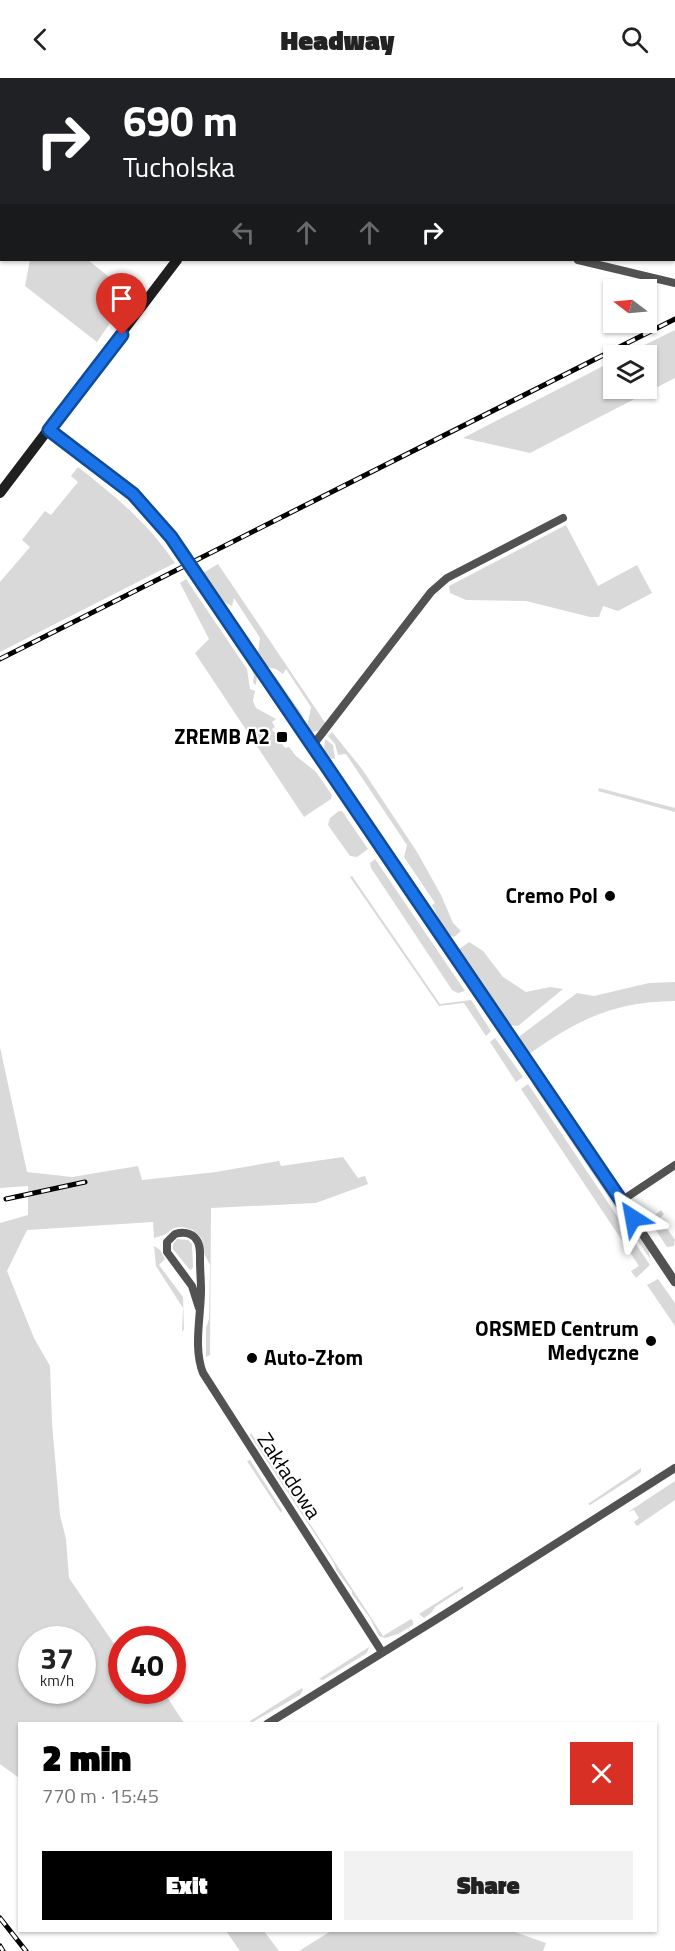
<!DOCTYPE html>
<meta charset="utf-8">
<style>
:root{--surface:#fff;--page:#f2f2f2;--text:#222;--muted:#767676;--accent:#000}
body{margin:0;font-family:"Titillium Web",sans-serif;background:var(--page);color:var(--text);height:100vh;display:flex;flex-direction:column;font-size:22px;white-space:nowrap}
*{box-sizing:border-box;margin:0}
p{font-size:20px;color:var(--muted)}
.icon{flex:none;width:33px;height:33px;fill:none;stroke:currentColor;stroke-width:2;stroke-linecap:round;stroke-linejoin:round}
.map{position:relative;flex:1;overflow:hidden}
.side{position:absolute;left:18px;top:1644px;width:639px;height:210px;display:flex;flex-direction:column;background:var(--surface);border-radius:0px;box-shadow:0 2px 4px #0004}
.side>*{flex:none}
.hud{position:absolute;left:0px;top:0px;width:675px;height:183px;box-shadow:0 2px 4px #0004;background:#202124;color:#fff;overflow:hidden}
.needle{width:39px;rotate:286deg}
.fabs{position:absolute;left:603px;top:201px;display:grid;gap:12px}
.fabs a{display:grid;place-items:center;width:54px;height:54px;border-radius:0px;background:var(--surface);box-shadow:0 2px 4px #0004;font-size:30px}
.speed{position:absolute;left:18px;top:1548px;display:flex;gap:12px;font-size:30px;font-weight:700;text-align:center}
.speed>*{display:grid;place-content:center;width:78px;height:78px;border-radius:50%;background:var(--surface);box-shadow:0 2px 4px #0004;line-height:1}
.speed small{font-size:15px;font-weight:400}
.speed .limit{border:9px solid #d22;background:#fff;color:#111}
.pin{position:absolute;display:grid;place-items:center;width:51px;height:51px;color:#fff;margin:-62px -26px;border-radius:50% 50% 50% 0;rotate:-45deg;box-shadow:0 0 6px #0007}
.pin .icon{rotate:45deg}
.me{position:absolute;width:66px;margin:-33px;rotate:326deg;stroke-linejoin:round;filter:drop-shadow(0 0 4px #0008)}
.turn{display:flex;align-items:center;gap:21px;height:126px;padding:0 24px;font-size:27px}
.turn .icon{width:78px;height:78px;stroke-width:2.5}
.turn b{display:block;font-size:42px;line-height:51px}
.lanes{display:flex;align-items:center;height:57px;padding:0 24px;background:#0003;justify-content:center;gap:30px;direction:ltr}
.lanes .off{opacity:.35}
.round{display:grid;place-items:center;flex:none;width:63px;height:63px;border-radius:0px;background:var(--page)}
.summary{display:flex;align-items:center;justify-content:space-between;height:102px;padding:0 24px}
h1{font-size:36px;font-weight:800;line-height:45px;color:var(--accent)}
.action{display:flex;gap:12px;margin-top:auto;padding:12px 24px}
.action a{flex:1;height:69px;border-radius:0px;background:var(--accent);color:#fff;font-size:24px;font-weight:800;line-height:69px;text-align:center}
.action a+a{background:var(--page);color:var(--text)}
header{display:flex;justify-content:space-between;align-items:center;height:78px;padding:0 24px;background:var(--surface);font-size:27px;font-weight:800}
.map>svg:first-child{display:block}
.green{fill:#d9d9d9;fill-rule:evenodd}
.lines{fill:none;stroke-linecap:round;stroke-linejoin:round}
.minor{stroke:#525252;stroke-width:8}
.tertiary{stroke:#525252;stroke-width:9}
.secondary{stroke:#1f1f1f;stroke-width:10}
.rail-casing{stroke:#000;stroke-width:5}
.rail{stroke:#fff;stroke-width:3;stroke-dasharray:9;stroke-linecap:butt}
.route-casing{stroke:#114b97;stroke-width:15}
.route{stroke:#1a73e8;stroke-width:10}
.poi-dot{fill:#000;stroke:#fff;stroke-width:2}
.labels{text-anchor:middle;stroke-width:4.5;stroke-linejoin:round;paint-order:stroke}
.poi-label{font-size:21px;font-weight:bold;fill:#000;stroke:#fff;text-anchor:end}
.street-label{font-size:21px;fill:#000;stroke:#fff}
</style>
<header><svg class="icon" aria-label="back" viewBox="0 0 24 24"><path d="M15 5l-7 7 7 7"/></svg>Headway<svg class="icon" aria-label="search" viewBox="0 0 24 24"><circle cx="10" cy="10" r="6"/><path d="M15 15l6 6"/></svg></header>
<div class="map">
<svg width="675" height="1873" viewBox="0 0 675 1873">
<rect width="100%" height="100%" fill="#fff"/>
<!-- green -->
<g class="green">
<polygon points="30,182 88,182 130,216 97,264 25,208"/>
<polygon points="675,252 675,300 530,375 463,360 613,283 614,310 646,310 646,278 624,277"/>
<path d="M 78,389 C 116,419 148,445 175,485 L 0,574 L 0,504 L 30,469 L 22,462 L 45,433 L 51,437 L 78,404 L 71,398 Z"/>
<polygon points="566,447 598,508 637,487 652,515 618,533 603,528 599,539 590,539 526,523 466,522 450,515 449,508"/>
<polygon points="218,486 326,646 319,653 312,654 307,649 311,629 286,591 283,596 276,591 267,589 258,575 260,560 234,520 232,528 222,523 203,495"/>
<polygon points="184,489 185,489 253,588 257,598 256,607 253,605 254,597 251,590"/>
<polygon points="186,501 247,591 250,611 255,613 253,623 256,630 276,641 272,644 275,649 272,651 285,670 289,669 296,678 316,694 332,717 331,721 304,739 195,575 209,561 180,505"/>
<polygon points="275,598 303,638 302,640 273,599"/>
<path d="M 332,654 L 362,691 L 417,774 L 441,817 L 453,845 L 461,853 L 454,859 C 442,854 438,838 432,827 L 435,825 L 404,779 L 407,767 L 346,676 L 338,677 L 335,666 L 328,658 Z"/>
<polygon points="325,661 333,667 335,681 329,680 324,672"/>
<polygon points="599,710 675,730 675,734 598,713"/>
<polygon points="339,733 342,733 368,771 357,779 350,778 328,747 330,740"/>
<polygon points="375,781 465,913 458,915 452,912 371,790 370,785"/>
<polygon points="352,798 440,926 471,922 491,953 486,958 464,925 439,928 350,799"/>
<polygon points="399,806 467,904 468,909 398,807"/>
<polygon points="469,864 483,873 503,899 526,914 550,909 563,911 518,948 509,947 458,872"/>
<path d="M 675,904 L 675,923 C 613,924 579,941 529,976 L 520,962 L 520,958 L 577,915 L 594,918 L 649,905 Z"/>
<polygon points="495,960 523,999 516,1004 490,964"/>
<path d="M 0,969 L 27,1094 L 72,1099 L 138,1088 L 142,1102 L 216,1094 L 279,1083 L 281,1088 L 343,1079 L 358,1100 L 365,1098 L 368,1106 L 316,1125 L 211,1130 L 210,1277 L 206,1279 L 206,1250 L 209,1241 L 210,1187 L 204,1175 L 202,1161 L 193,1152 L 182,1149 L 174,1150 L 164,1157 L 154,1160 L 153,1144 L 27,1152 L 7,1193 L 34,1260 L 50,1288 L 52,1345 L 60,1437 L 66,1461 L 69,1500 L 121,1576 L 122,1612 L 163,1613 L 184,1645 L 20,1646 L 19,1700 L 0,1686 L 0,1145 L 28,1137 L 28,1108 L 0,1110 ZM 32,1562 L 82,1562 L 82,1612 L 32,1612 Z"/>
<polygon points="532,1005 538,1009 649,1172 650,1181"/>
<polygon points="528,1006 650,1187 636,1200 631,1193 639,1188 521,1011"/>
<polygon points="661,1132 664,1136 660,1140 675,1162 674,1168 667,1169 649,1142"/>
<polygon points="177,1161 188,1162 192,1166 193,1189 191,1192 189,1191 173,1171 173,1166"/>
<polygon points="154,1168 160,1172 165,1181 159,1187 183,1219 184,1251 182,1254 183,1230 156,1188"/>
<polygon points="658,1201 675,1225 675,1248 647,1207"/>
<polygon points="251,1355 383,1558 411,1541 413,1543 413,1547 398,1556 385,1560 379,1558 370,1540 352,1516 352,1513 336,1492 334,1485 250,1357"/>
<polygon points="250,1382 282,1432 281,1435 247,1383"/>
<polygon points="641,1390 641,1394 637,1397 590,1427 588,1426"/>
<polygon points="675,1403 675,1422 637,1448 634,1444 639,1440 634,1432 628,1434"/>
<polygon points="463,1508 463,1511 435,1529 431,1535 424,1540 419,1536"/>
<polygon points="369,1569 367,1575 323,1602 319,1601"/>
<polygon points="302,1610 303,1612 300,1617 251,1645 250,1643"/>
<polygon points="226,1853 264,1853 279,1873 240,1873"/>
<polygon points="331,1853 512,1853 546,1865 543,1873 299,1873"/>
</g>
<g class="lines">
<!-- minor -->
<g class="minor">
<polyline points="47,0 49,2"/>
<polyline points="578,182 675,205"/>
<polyline points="313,667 431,514 447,500 563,440"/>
<polyline points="621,1123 675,1087"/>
<path d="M 199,1230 L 192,1208 L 167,1174 L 167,1164 L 175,1156 C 182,1154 191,1154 196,1161 C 201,1167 200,1176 200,1183 C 200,1193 201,1202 201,1212 C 201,1238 193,1270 203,1295 L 382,1574"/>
<polyline points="267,1646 445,1536 675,1390"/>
</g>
<!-- tertiary -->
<polyline class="tertiary" points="49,352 133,416 171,459 495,935 675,1204"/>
<!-- secondary -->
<g class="secondary">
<polyline points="311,2 312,0"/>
<polyline points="0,415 177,182"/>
</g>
<defs>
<g id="rail">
<polyline points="0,581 675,241"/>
<polyline points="6,1121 85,1104"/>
<polyline points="0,1840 26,1873"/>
<polyline points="0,1868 3,1873"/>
</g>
</defs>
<!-- rail casing -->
<use href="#rail" class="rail-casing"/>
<!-- rail -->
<use href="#rail" class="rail"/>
</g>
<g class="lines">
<defs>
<polyline id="route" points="122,257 49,352 133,416 171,459 633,1140"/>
</defs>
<!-- route casing -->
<use href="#route" class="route-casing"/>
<!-- route -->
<use href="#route" class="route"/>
</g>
<!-- markers -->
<g class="poi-dot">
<rect x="276" y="653" width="12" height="12" rx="3"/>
<circle cx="610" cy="818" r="6"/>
<circle cx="651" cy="1263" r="6"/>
<circle cx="252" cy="1280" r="6"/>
</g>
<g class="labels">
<!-- poi labels -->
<g class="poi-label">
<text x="270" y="666">ZREMB A2</text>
<text x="598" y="825">Cremo Pol</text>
<text x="639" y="1258">ORSMED Centrum<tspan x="639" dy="24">Medyczne</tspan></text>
<text x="264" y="1287" text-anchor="start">Auto-Złom</text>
</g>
<!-- street labels -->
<g class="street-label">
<text transform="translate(289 1398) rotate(57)" y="7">Zakładowa</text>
</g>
</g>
</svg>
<div class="fabs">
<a><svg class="needle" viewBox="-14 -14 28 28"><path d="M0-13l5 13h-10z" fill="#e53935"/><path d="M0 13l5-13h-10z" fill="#767676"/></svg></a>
<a><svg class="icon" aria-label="layers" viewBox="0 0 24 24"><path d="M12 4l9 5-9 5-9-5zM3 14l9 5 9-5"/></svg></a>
</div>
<div class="speed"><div>37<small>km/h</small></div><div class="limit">40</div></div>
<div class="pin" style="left:122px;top:257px;background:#d93025"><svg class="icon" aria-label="arrive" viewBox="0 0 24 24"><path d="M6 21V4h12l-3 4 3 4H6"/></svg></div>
<svg class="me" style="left:633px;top:1140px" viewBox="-20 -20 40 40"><path d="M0-17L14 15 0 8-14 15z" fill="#1a73e8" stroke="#fff" stroke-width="4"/></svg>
<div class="hud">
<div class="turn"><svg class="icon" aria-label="right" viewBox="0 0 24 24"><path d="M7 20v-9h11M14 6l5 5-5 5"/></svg><div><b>690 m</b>Tucholska</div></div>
<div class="lanes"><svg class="icon off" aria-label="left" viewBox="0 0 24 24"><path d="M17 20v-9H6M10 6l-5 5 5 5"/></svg><svg class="icon off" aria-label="ahead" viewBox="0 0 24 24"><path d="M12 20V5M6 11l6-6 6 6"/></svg><svg class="icon off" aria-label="ahead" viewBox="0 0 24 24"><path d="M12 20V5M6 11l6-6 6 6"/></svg><svg class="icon" aria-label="right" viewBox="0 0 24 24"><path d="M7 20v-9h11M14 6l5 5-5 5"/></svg></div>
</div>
<section class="side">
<div class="summary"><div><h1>2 min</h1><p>770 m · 15:45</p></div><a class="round" style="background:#d93025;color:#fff"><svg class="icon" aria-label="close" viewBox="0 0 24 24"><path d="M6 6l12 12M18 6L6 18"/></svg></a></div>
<div class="action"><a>Exit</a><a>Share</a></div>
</section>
</div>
